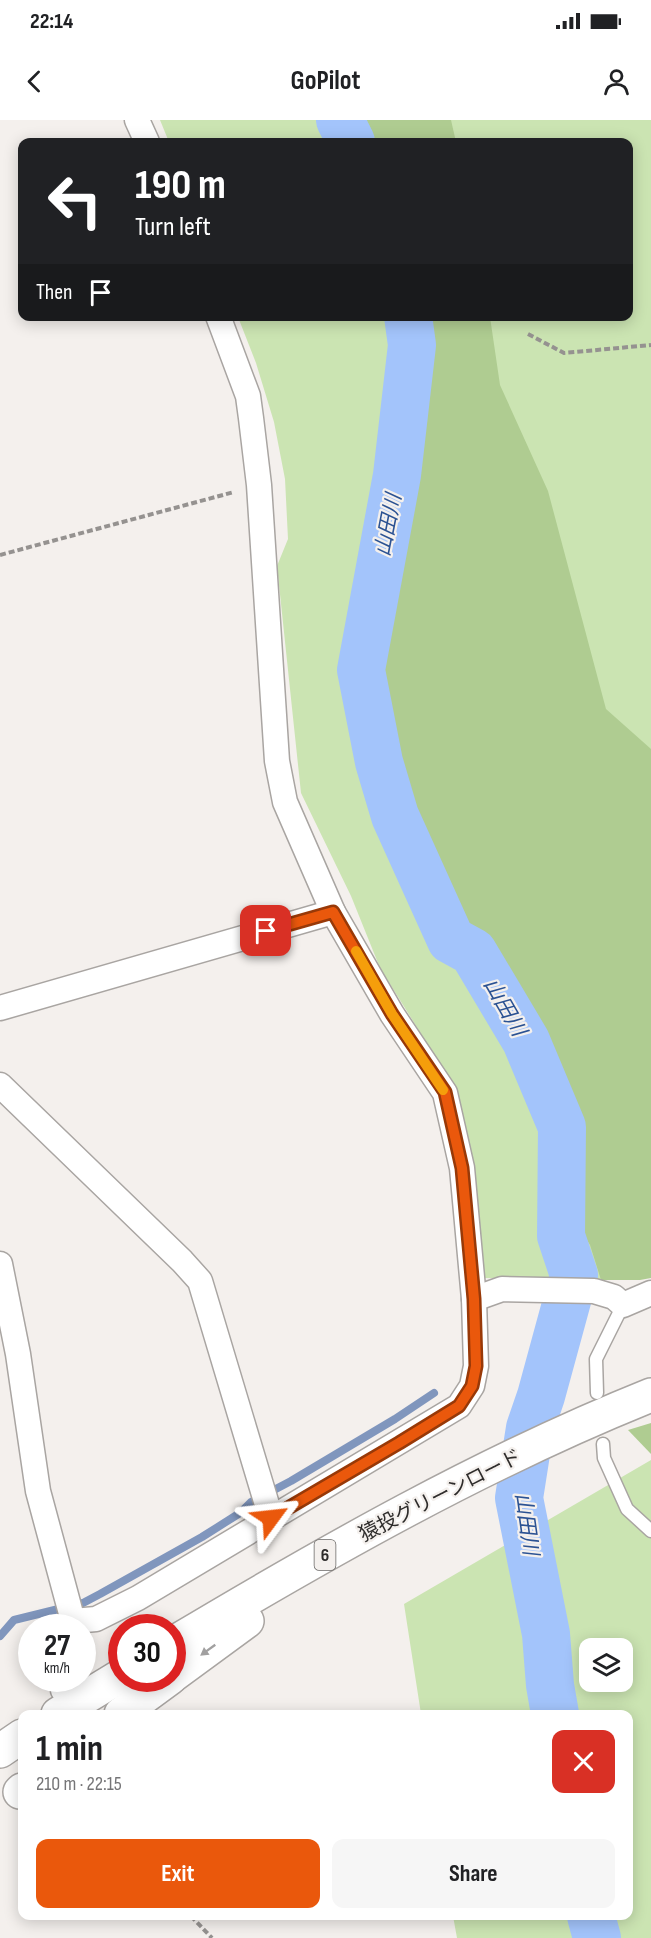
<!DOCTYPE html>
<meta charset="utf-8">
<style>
:root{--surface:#fff;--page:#f6f6f6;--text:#202124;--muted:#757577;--accent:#ea580c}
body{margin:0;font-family:"Sofia Sans Condensed","Noto Sans JP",sans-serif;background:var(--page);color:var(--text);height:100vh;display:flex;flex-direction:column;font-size:22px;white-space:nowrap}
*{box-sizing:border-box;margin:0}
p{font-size:20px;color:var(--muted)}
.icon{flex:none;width:33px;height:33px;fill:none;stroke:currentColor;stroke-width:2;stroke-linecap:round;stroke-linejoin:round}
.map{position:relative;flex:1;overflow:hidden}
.details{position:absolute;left:18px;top:1590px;width:615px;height:210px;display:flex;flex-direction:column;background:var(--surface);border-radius:12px;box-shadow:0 3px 15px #0003}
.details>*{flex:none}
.hud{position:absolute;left:18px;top:18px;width:615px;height:183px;border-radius:12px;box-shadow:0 3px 15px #0003;background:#202124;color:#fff;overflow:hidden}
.controls{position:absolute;left:579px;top:1518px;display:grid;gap:12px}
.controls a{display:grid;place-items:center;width:54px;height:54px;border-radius:12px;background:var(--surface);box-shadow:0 3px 15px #0003;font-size:30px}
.speed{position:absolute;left:18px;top:1494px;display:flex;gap:12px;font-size:30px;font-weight:700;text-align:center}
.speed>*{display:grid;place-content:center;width:78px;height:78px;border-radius:50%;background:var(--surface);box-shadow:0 3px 15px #0003;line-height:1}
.speed small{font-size:15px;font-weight:400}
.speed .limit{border:9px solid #d22;background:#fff;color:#111}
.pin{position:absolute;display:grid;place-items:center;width:51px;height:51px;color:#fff;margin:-26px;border-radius:12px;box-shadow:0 3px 9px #0006}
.me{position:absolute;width:66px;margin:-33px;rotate:60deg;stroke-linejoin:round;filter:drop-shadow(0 0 4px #0008)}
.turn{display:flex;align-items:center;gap:21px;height:126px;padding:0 18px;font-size:27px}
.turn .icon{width:78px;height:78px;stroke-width:2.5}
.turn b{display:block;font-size:42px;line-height:51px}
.then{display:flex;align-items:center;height:57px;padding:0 18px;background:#0003;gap:12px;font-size:22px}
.round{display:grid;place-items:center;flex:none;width:63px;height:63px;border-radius:12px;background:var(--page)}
.headline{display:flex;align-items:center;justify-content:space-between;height:102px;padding:0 18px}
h1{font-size:36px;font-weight:700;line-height:45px}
.primary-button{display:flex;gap:12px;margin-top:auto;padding:12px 18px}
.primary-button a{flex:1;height:69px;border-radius:12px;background:var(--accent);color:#fff;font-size:24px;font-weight:700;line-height:69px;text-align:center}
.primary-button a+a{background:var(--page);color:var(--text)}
.status{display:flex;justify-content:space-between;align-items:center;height:42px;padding:0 30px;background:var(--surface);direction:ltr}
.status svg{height:16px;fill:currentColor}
header{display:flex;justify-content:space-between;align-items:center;height:78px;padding:0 18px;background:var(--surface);font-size:27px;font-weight:700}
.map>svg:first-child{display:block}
.green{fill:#cbe4b2;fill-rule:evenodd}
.forest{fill:#afcc91}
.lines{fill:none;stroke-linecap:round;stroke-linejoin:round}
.stream{stroke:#8096bd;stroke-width:8}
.river{stroke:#a3c4fb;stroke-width:48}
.lane-casing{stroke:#a9a5a2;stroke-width:15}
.street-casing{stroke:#a9a5a2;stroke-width:27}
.primary-casing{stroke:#a9a5a2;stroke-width:36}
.path{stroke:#959290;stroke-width:4;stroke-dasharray:6 3;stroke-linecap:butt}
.lane{stroke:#fff;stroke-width:12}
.street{stroke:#fff;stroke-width:24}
.primary{stroke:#fff;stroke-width:33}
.oneway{fill:#a1a0a0}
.route-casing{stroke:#983908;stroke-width:15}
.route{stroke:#ea580c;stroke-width:10}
.slow{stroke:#f59e0b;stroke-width:10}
.labels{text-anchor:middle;stroke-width:4.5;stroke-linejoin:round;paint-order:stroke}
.shield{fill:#f4f0ed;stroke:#696765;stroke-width:1.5}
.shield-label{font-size:18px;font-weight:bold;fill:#2e2c2b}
.street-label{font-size:20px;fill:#2e2c2b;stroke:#f4f0ed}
.water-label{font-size:21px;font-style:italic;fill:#2b5293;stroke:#f4f0ed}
</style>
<div class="status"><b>22:14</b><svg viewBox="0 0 49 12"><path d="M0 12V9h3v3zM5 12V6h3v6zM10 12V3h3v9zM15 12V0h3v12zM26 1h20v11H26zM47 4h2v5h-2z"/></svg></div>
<header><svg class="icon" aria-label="back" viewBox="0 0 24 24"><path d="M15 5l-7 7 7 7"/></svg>GoPilot<svg class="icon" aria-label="person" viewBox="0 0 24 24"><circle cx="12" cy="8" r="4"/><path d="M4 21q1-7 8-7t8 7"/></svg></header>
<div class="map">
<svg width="651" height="1818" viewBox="0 0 651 1818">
<rect width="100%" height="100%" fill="#f4f0ed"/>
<!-- green -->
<g class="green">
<polygon points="160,0 651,0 651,1105 601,1160 485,1158 478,1150 451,962 380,848 351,776 301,673 277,446 288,419 285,359 274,302 256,243 238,197 628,196 628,22 169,22"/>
<path d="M 651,1340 L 651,1818 L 457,1818 L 453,1796 L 628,1796 L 628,1594 L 421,1594 L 404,1484 ZM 590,1528 L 622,1528 L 622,1562 L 590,1562 Z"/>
</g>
<!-- forest -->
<g class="forest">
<polygon points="355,0 451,0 456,22 365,22"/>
<polygon points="414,197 490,197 500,265 548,371 606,589 651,629 651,1158 640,1160 601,1160 590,1125 582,1112 576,1110 574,1094 574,1022 568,999 549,960 540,929 530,910 495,860 490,842 480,827 454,812 448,788 403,688 389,648 383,608 377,582 380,556 371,538 381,468 402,377 415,290 419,245"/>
<polygon points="651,1303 651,1334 628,1310"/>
</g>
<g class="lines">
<!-- stream -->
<polyline class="stream" points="0,1516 14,1500 83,1483 100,1474 202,1417 240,1393 251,1382 291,1361 395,1299 434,1273"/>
<!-- river -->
<g class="river">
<polyline points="340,0 351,22"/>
<polyline points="408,196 412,225 397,355 361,550 379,642 395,696 451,820 473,832 526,921 562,1007 561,1116 574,1155 541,1276 530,1308 519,1378 546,1514 550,1565 555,1594"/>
<polyline points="591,1796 597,1818"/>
</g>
<defs>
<g id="lane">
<polyline points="597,1273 596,1239 623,1185"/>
<polyline points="603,1324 604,1338 627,1389 651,1411"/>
</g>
<g id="street">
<polyline points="137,0 147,22"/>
<polyline points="0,888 333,792"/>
<polyline points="0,965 182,1141 200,1161 271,1398"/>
<polyline points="0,1144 18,1234 38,1371 73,1501 71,1508"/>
<polyline points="474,1179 502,1169 594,1171 614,1177 623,1185 651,1173"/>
<polyline points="73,1501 96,1499 138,1478 459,1286 472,1266 476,1246 474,1179 462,1048 445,973 392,894 333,792 285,682 277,641 259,365 251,298 248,276 218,196"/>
<polyline points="63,1558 63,1570"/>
</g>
<g id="primary">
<path d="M 172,1524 C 326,1432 484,1342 651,1275"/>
<polyline points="172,1556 247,1501"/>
<polyline points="58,1594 122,1555"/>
<polyline points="121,1594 170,1558"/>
<polyline points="0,1631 22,1616"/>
<polyline points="20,1672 22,1670"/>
</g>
</defs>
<!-- lane casing -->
<use href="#lane" class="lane-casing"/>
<!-- street casing -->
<use href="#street" class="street-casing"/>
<!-- primary casing -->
<use href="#primary" class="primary-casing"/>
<!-- path -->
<g class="path">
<polyline points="528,214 564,233 651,225"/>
<polyline points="0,435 234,372"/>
<polyline points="191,1796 212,1818"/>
</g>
<!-- lane -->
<use href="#lane" class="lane"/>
<!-- street -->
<use href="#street" class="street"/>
<!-- primary -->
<use href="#primary" class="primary"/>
</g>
<!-- one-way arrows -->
<defs><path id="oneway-solid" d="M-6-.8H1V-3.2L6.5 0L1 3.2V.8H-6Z" transform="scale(1.5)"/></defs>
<use class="oneway" href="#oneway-solid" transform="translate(208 1530) rotate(144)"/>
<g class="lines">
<defs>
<polyline id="route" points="266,811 333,792 392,894 445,972 462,1048 474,1179 476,1246 472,1266 459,1286 399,1323 271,1398"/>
</defs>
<!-- route casing -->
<use href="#route" class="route-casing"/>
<!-- route -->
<use href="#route" class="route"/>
<!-- slow -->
<polyline class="slow" points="356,831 392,894 443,970"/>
</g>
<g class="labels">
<!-- shield labels -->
<rect class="shield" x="314.5" y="1420" width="21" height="30" rx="4.5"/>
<g class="shield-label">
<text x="325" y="1441">6</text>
</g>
<!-- street labels -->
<g class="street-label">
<text transform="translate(440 1375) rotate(-27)" y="7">猿投グリーンロード</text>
</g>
<!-- water labels -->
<g class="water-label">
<text transform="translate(388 405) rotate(-79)" y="7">山田川</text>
<text transform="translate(505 887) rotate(60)" y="7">山田川</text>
<text transform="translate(527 1404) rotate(82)" y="7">山田川</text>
</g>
</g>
</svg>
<div class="controls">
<a><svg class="icon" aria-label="layers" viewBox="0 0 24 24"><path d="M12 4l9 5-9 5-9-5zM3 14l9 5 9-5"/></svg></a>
</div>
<div class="speed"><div>27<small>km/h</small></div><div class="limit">30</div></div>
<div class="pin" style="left:266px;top:811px;background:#d93025"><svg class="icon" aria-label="arrive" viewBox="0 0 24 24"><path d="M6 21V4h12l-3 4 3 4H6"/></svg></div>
<svg class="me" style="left:271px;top:1398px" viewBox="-20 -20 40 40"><path d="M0-17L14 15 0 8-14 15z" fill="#ea580c" stroke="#fff" stroke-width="4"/></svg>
<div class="hud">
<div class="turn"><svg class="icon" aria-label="left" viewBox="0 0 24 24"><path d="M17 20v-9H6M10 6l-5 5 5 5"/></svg><div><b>190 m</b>Turn left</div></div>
<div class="then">Then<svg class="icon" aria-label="arrive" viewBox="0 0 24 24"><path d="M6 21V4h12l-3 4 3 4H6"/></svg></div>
</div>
<section class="details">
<div class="headline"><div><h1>1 min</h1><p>210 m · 22:15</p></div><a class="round" style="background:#d93025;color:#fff"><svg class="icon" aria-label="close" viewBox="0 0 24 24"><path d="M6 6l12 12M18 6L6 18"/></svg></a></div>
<div class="primary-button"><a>Exit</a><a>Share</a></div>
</section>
</div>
